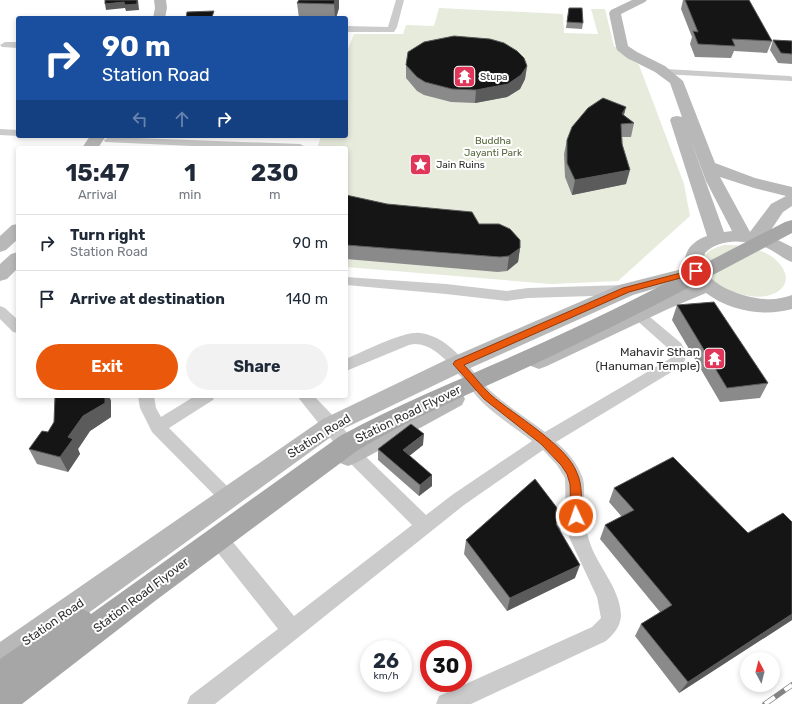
<!DOCTYPE html>
<style>
:root{--surface:#fff;--page:#f2f2f3;--text:#1f2937;--muted:#747a83;--line:#e0e1e3;--accent:#ea580c}
body{margin:0;font-family:Rubik,sans-serif;background:var(--page);color:var(--text);height:100vh;display:flex;flex-direction:column;font-size:15px;white-space:nowrap}
*{box-sizing:border-box;margin:0}
p{font-size:13px;color:var(--muted)}
.icon{flex:none;width:22px;height:22px;fill:none;stroke:currentColor;stroke-width:2;stroke-linecap:round;stroke-linejoin:round}
.map{position:relative;flex:1;overflow:hidden}
.drawer{position:absolute;left:16px;top:146px;width:332px;height:252px;display:flex;flex-direction:column;background:var(--surface);border-radius:4px;box-shadow:0 2px 6px #0003}
.drawer>*{flex:none}
.banner{position:absolute;left:16px;top:16px;width:332px;height:122px;border-radius:4px;box-shadow:0 2px 6px #0003;background:#1a4fa0;color:#fff;overflow:hidden}
.needle{width:26px;rotate:353deg}
.buttons{position:absolute;left:740px;top:652px;display:grid;gap:8px}
.buttons a{display:grid;place-items:center;width:40px;height:40px;border-radius:50%;background:var(--surface);box-shadow:0 2px 6px #0003;font-size:20px}
.speed{position:absolute;left:360px;top:640px;display:flex;gap:8px;font-size:20px;font-weight:700;text-align:center}
.speed>*{display:grid;place-content:center;width:52px;height:52px;border-radius:50%;background:var(--surface);box-shadow:0 2px 6px #0003;line-height:1}
.speed small{font-size:10px;font-weight:400}
.speed .limit{border:6px solid #d22;background:#fff;color:#111}
.pin{position:absolute;display:grid;place-items:center;width:34px;height:34px;color:#fff;margin:-17px;border:2px solid #fff;border-radius:50%;box-shadow:0 1px 4px #0007}
.me{position:absolute;width:44px;margin:-22px;rotate:357deg;stroke-linejoin:round;filter:drop-shadow(0 0 3px #0008)}
.turn{display:flex;align-items:center;gap:14px;height:84px;padding:0 20px;font-size:18px}
.turn .icon{width:52px;height:52px;stroke-width:2.5}
.turn b{display:block;font-size:28px;line-height:34px}
.lanes{display:flex;align-items:center;height:38px;padding:0 20px;background:#0003;justify-content:center;gap:20px;direction:ltr}
.lanes .off{opacity:.35}
.eta{display:flex;justify-content:space-evenly;align-items:center;height:68px;text-align:center}
.eta b{font-size:24px;font-weight:700;line-height:28px}
.cta{display:flex;gap:8px;margin-top:auto;padding:8px 20px}
.cta a{flex:1;height:46px;border-radius:24px;background:var(--accent);color:#fff;font-size:16px;font-weight:700;line-height:46px;text-align:center}
.cta a+a{background:var(--page);color:var(--text)}
ul{padding:0;list-style:none}
li{display:flex;align-items:center;gap:12px;height:56px;padding:0 20px;border-top:1px solid var(--line)}
li div{flex:1}
li b{display:block;font-size:15px}
li em{font-style:normal}
.map>svg:first-child{display:block}
.green{fill:#e6ebdc}
.lines{fill:none;stroke-linecap:round;stroke-linejoin:round}
.street{fill:#cbcbcb;fill-rule:evenodd}
.secondary{fill:#b8b8b8;fill-rule:evenodd}
.primary{fill:#a6a6a6;fill-rule:evenodd}
.rail-casing{stroke:#838383;stroke-width:5.5}
.rail{stroke:#fff;stroke-width:4;stroke-dasharray:12;stroke-linecap:butt}
.wall{fill:#8a8a8a}
.shaded-wall{fill:#5b5b5b}
.building{fill:#151515;stroke:#5b5b5b}
.route{fill:#ea580c;stroke:#983908}
.labels{text-anchor:middle;stroke-width:4;stroke-linejoin:round;paint-order:stroke}
.far-poi-label{font-size:10px;fill:#2e2e2e;stroke:#fff;text-anchor:start}
.far-park-label{font-size:10px;fill:#57683d;stroke:#fff}
.poi-label{font-size:12px;fill:#2e2e2e;stroke:#fff;text-anchor:end}
.street-label{font-size:12px;fill:#2e2e2e;stroke:#fff}
</style>
<div class="map">
<svg width="792" height="704" viewBox="0 0 792 704">
<rect width="100%" height="100%" fill="#fff"/>
<!-- green -->
<g class="green">
<polygon points="439,8 563,14 564,33 598,34 591,9 605,9 614,46 639,65 684,184 690,216 618,281 551,284 346,267 346,148 317,148 321,136 346,136 346,54 354,34 403,34 406,25 434,26"/>
<path d="M 724,245 C 740,245 757,247 771,256 C 791,270 792,291 766,296 C 733,303 666,261 724,245 Z"/>
</g>
<g class="lines">
<!-- street -->
<g class="street">
<polygon points="396,0 404,0 397,27 394,32 346,32 346,26 388,27"/>
<polygon points="5,42 18,42 18,48 2,47 0,45"/>
<polygon points="665,69 790,76 792,77 792,81 662,74 660,72"/>
<polygon points="0,129 18,130 19,136 0,135"/>
<polygon points="109,137 300,144 306,147 237,148 105,142 104,140"/>
<polygon points="346,277 446,284 507,291 528,288 624,285 629,287 631,290 629,293 624,295 528,298 507,301 446,294 346,285"/>
<polygon points="0,306 5,308 18,320 18,333 13,332 0,319"/>
<path d="M 639,310 L 644,312 L 681,343 L 687,354 L 683,365 L 556,442 C 567,451 577,463 582,476 C 585,484 584,492 584,500 C 584,513 585,527 589,540 C 596,565 620,587 621,615 C 621,626 613,635 606,641 L 471,704 L 436,704 L 439,696 L 592,627 L 601,618 L 597,597 L 569,537 L 566,516 L 565,478 L 557,465 L 543,450 L 464,505 L 215,704 L 187,704 L 190,696 L 278,629 L 218,553 L 216,547 L 218,541 L 225,539 L 232,541 L 294,616 L 412,525 L 351,464 L 297,396 L 314,396 L 337,420 L 363,454 L 426,515 L 452,495 L 532,441 C 515,428 498,417 483,403 C 465,386 438,337 409,345 L 346,371 L 346,359 C 363,352 403,331 420,333 C 453,337 471,373 494,394 C 510,408 528,419 545,432 L 671,358 L 670,350 L 634,318 L 632,315 L 634,312 Z"/>
<polygon points="138,396 154,396 156,408 161,417 195,396 215,396 213,400 169,428 234,493 237,498 234,503 228,506 222,503 152,432 140,408"/>
</g>
<!-- secondary -->
<g class="secondary">
<polygon points="154,0 166,0 167,8 165,18 153,18 155,8"/>
<path d="M 632,0 L 647,0 L 645,2 L 621,14 L 628,46 L 637,52 L 665,66 L 683,81 L 715,163 L 755,178 L 792,187 L 792,206 L 783,212 L 767,236 L 780,241 L 792,247 L 792,262 C 783,259 776,252 767,248 C 749,240 720,237 705,253 C 704,257 703,262 704,266 C 708,286 746,298 764,299 C 774,300 783,298 792,295 L 792,309 C 764,317 730,311 706,293 L 668,309 L 547,366 L 539,369 L 531,366 L 528,361 L 531,356 L 654,299 L 695,283 L 691,278 L 633,295 L 466,370 L 339,431 L 10,670 L 0,675 L 0,642 L 323,419 L 450,358 L 619,285 L 686,268 C 681,252 694,240 707,236 L 670,120 L 672,117 L 677,116 L 682,117 L 670,83 L 655,72 L 627,58 L 617,50 L 616,47 L 609,13 L 611,10 ZM 690,138 L 706,181 L 732,231 L 724,232 ZM 720,177 L 754,188 L 786,196 L 771,204 L 750,232 Z"/>
<polygon points="90,136 106,136 98,148 82,148"/>
<polygon points="18,224 18,239 6,250 0,252 0,236 12,225"/>
<polygon points="18,252 18,268 7,279 0,281 0,264 11,254"/>
<polygon points="454,391 462,393 465,399 462,405 356,463 348,466 340,463 336,456 340,449 446,393"/>
</g>
<!-- primary -->
<path class="primary" d="M 792,220 L 792,233 C 715,274 638,315 560,352 C 492,385 422,412 358,450 L 155,601 L 22,704 L 0,704 L 0,659 L 69,612 L 79,608 L 89,612 L 91,614 L 340,436 C 406,400 476,373 544,342 C 626,305 705,263 785,222 Z"/>
<defs>
<polyline id="rail" points="765,704 792,685"/>
</defs>
<!-- rail casing -->
<use href="#rail" class="rail-casing"/>
<!-- rail -->
<use href="#rail" class="rail"/>
</g>
<!-- wall -->
<g class="wall">
<polygon points="299,0 339,0 339,8 336,18 299,18 297,3"/>
<polygon points="683,0 749,0 772,41 767,53 734,51 731,58 695,57 690,44 692,37 681,9"/>
<polygon points="569,8 583,23 582,29 566,28"/>
<polygon points="773,40 792,41 792,64 778,63 770,50"/>
<polygon points="406,65 527,66 525,79 520,89 507,97 475,103 451,102 424,95 417,91 406,78"/>
<polygon points="626,107 624,115 634,123 631,137 622,137 626,184 572,195 565,177 564,154 567,140"/>
<polygon points="346,195 479,224 520,248 518,262 507,271 498,272 346,259"/>
<polygon points="677,305 768,383 760,398 720,402 672,320"/>
<polygon points="55,396 109,396 111,401 111,417 90,431 78,449 80,454 68,472 37,464 29,449 48,432 54,422"/>
<polygon points="423,445 409,456 432,475 432,486 419,496 378,460 378,449"/>
<polygon points="614,488 748,533 792,522 792,620 679,693 635,636 641,624 660,612 600,539 605,525 622,517 609,502"/>
<polygon points="560,531 575,578 507,611 464,554 466,540"/>
</g>
<!-- shaded-wall -->
<g class="shaded-wall">
<polygon points="138,0 139,10 126,11 125,8 106,10 105,4"/>
<polygon points="335,0 339,0 339,8 336,18 335,18 334,4"/>
<polygon points="527,66 525,79 520,89 507,97 475,103 476,90"/>
<polygon points="626,107 622,121 622,114"/>
<polygon points="630,170 626,184 572,195 575,180"/>
<polygon points="520,248 518,262 507,271 509,256"/>
<polygon points="105,396 109,396 111,401 111,417 90,431 78,449 80,454 68,472 60,457 68,437 83,416"/>
<polygon points="424,434 423,445 403,461 403,450"/>
<polygon points="432,475 432,486 419,496 420,485"/>
<polygon points="564,517 560,531 556,524"/>
<polygon points="580,565 575,578 507,611 510,598"/>
<polygon points="792,614 792,620 679,693 688,682"/>
</g>
<!-- building -->
<g class="building">
<polygon points="105,0 137,0 137,4 125,5 124,2 105,4"/>
<polygon points="299,0 335,0 334,4 297,3"/>
<polygon points="685,0 749,0 772,41 732,39 735,46 698,44 693,31 698,32"/>
<polygon points="569,8 582,8 583,23 567,22"/>
<polygon points="214,11 212,17 266,18 186,18 187,12"/>
<polygon points="454,36 490,39 504,43 517,51 524,58 527,66 521,75 508,84 476,90 452,89 425,82 417,77 406,65 408,52 424,42"/>
<polygon points="773,40 792,41 792,54 781,53"/>
<polygon points="603,98 626,107 622,114 634,123 621,124 622,144 630,170 575,180 567,163 567,140 572,127 588,108"/>
<polygon points="346,195 387,204 472,212 479,224 499,224 510,229 520,240 520,248 509,256 500,257 346,245"/>
<polygon points="714,302 768,383 727,388 677,305"/>
<polygon points="55,396 105,396 105,403 83,416 68,437 73,439 60,457 29,449 42,431 48,432 54,422"/>
<polygon points="411,424 424,434 403,450 432,475 420,485 378,449"/>
<polygon points="673,457 748,533 783,513 792,522 792,614 688,682 641,624 672,605 605,525 634,510 614,488"/>
<polygon points="535,479 564,517 556,524 580,565 510,598 466,540"/>
</g>
<!-- route -->
<path class="route" d="M 696,269 L 699,269 L 699,273 L 629,292 L 464,365 C 473,374 481,386 491,395 C 514,415 567,445 577,473 C 583,486 581,501 582,516 L 580,519 L 576,520 L 572,519 L 571,516 L 570,484 L 567,474 L 561,465 L 541,444 L 484,399 L 453,364 L 455,361 L 623,288 Z"/>
<!-- icons -->
<defs>
<symbol id="temple-square" viewBox="-11 -11 22 22"><rect x="-9" y="-9" width="18" height="18" rx="4" fill="#df3659" stroke="#fff"/><path d="M0-6L5-2H3V0L6.5 2.5H4V6H1.5V3h-3V6H-4V2.5H-6.5L-3 0V-2H-5Z" fill="#fff"/></symbol>
<symbol id="sight-square" viewBox="-11 -11 22 22"><rect x="-9" y="-9" width="18" height="18" rx="4" fill="#df3659" stroke="#fff"/><path d="M0-6L1.8-2.2L6-1.7L2.9 1.2L3.7 5.4L0 3.3L-3.7 5.4L-2.9 1.2L-6-1.7L-1.8-2.2Z" fill="#fff"/></symbol>
</defs>
<g fill-rule="evenodd">
<use href="#temple-square" x="452" y="64" width="25" height="25"/>
<use href="#sight-square" x="408" y="152" width="25" height="25"/>
<use href="#temple-square" x="702" y="346" width="25" height="25"/>
</g>
<g class="labels">
<!-- far-poi labels -->
<g class="far-poi-label">
<text x="480" y="80">Stupa</text>
<text x="436" y="168">Jain Ruins</text>
</g>
<!-- far-park labels -->
<g class="far-park-label">
<text x="493" y="144">Buddha<tspan x="493" dy="12">Jayanti Park</tspan></text>
</g>
<!-- poi labels -->
<g class="poi-label">
<text x="700" y="356">Mahavir Sthan<tspan x="700" dy="14">(Hanuman Temple)</tspan></text>
</g>
<!-- street labels -->
<g class="street-label">
<text transform="translate(408 414) rotate(-26)" y="4">Station Road Flyover</text>
<text transform="translate(319 436) rotate(-32)" y="4">Station Road</text>
<text transform="translate(141 595) rotate(-37)" y="4">Station Road Flyover</text>
<text transform="translate(53 622) rotate(-35)" y="4">Station Road</text>
</g>
</g>
</svg>
<div class="buttons">
<a><svg class="needle" viewBox="-14 -14 28 28"><path d="M0-13l5 13h-10z" fill="#e53935"/><path d="M0 13l5-13h-10z" fill="#747a83"/></svg></a>
</div>
<div class="speed"><div>26<small>km/h</small></div><div class="limit">30</div></div>
<div class="pin" style="left:696px;top:271px;background:#d93025"><svg class="icon" aria-label="arrive" viewBox="0 0 24 24"><path d="M6 21V4h12l-3 4 3 4H6"/></svg></div>
<svg class="me" style="left:576px;top:516px" viewBox="-20 -20 40 40"><circle r="17" fill="#ea580c" stroke="#fff" stroke-width="3"/><path d="M0-11L8 9 0 5-8 9z" fill="#fff"/></svg>
<div class="banner">
<div class="turn"><svg class="icon" aria-label="right" viewBox="0 0 24 24"><path d="M7 20v-9h11M14 6l5 5-5 5"/></svg><div><b>90 m</b>Station Road</div></div>
<div class="lanes"><svg class="icon off" aria-label="left" viewBox="0 0 24 24"><path d="M17 20v-9H6M10 6l-5 5 5 5"/></svg><svg class="icon off" aria-label="ahead" viewBox="0 0 24 24"><path d="M12 20V5M6 11l6-6 6 6"/></svg><svg class="icon" aria-label="right" viewBox="0 0 24 24"><path d="M7 20v-9h11M14 6l5 5-5 5"/></svg></div>
</div>
<section class="drawer">
<div class="eta">
<div><b>15:47</b><p>Arrival</p></div>
<div><b>1</b><p>min</p></div>
<div><b>230</b><p>m</p></div>
</div>
<ul>
<li><svg class="icon" aria-label="right" viewBox="0 0 24 24"><path d="M7 20v-9h11M14 6l5 5-5 5"/></svg><div><b>Turn right</b><p>Station Road</p></div><em>90 m</em></li>
<li><svg class="icon" aria-label="arrive" viewBox="0 0 24 24"><path d="M6 21V4h12l-3 4 3 4H6"/></svg><div><b>Arrive at destination</b></div><em>140 m</em></li>
</ul>
<div class="cta"><a>Exit</a><a>Share</a></div>
</section>
</div>
